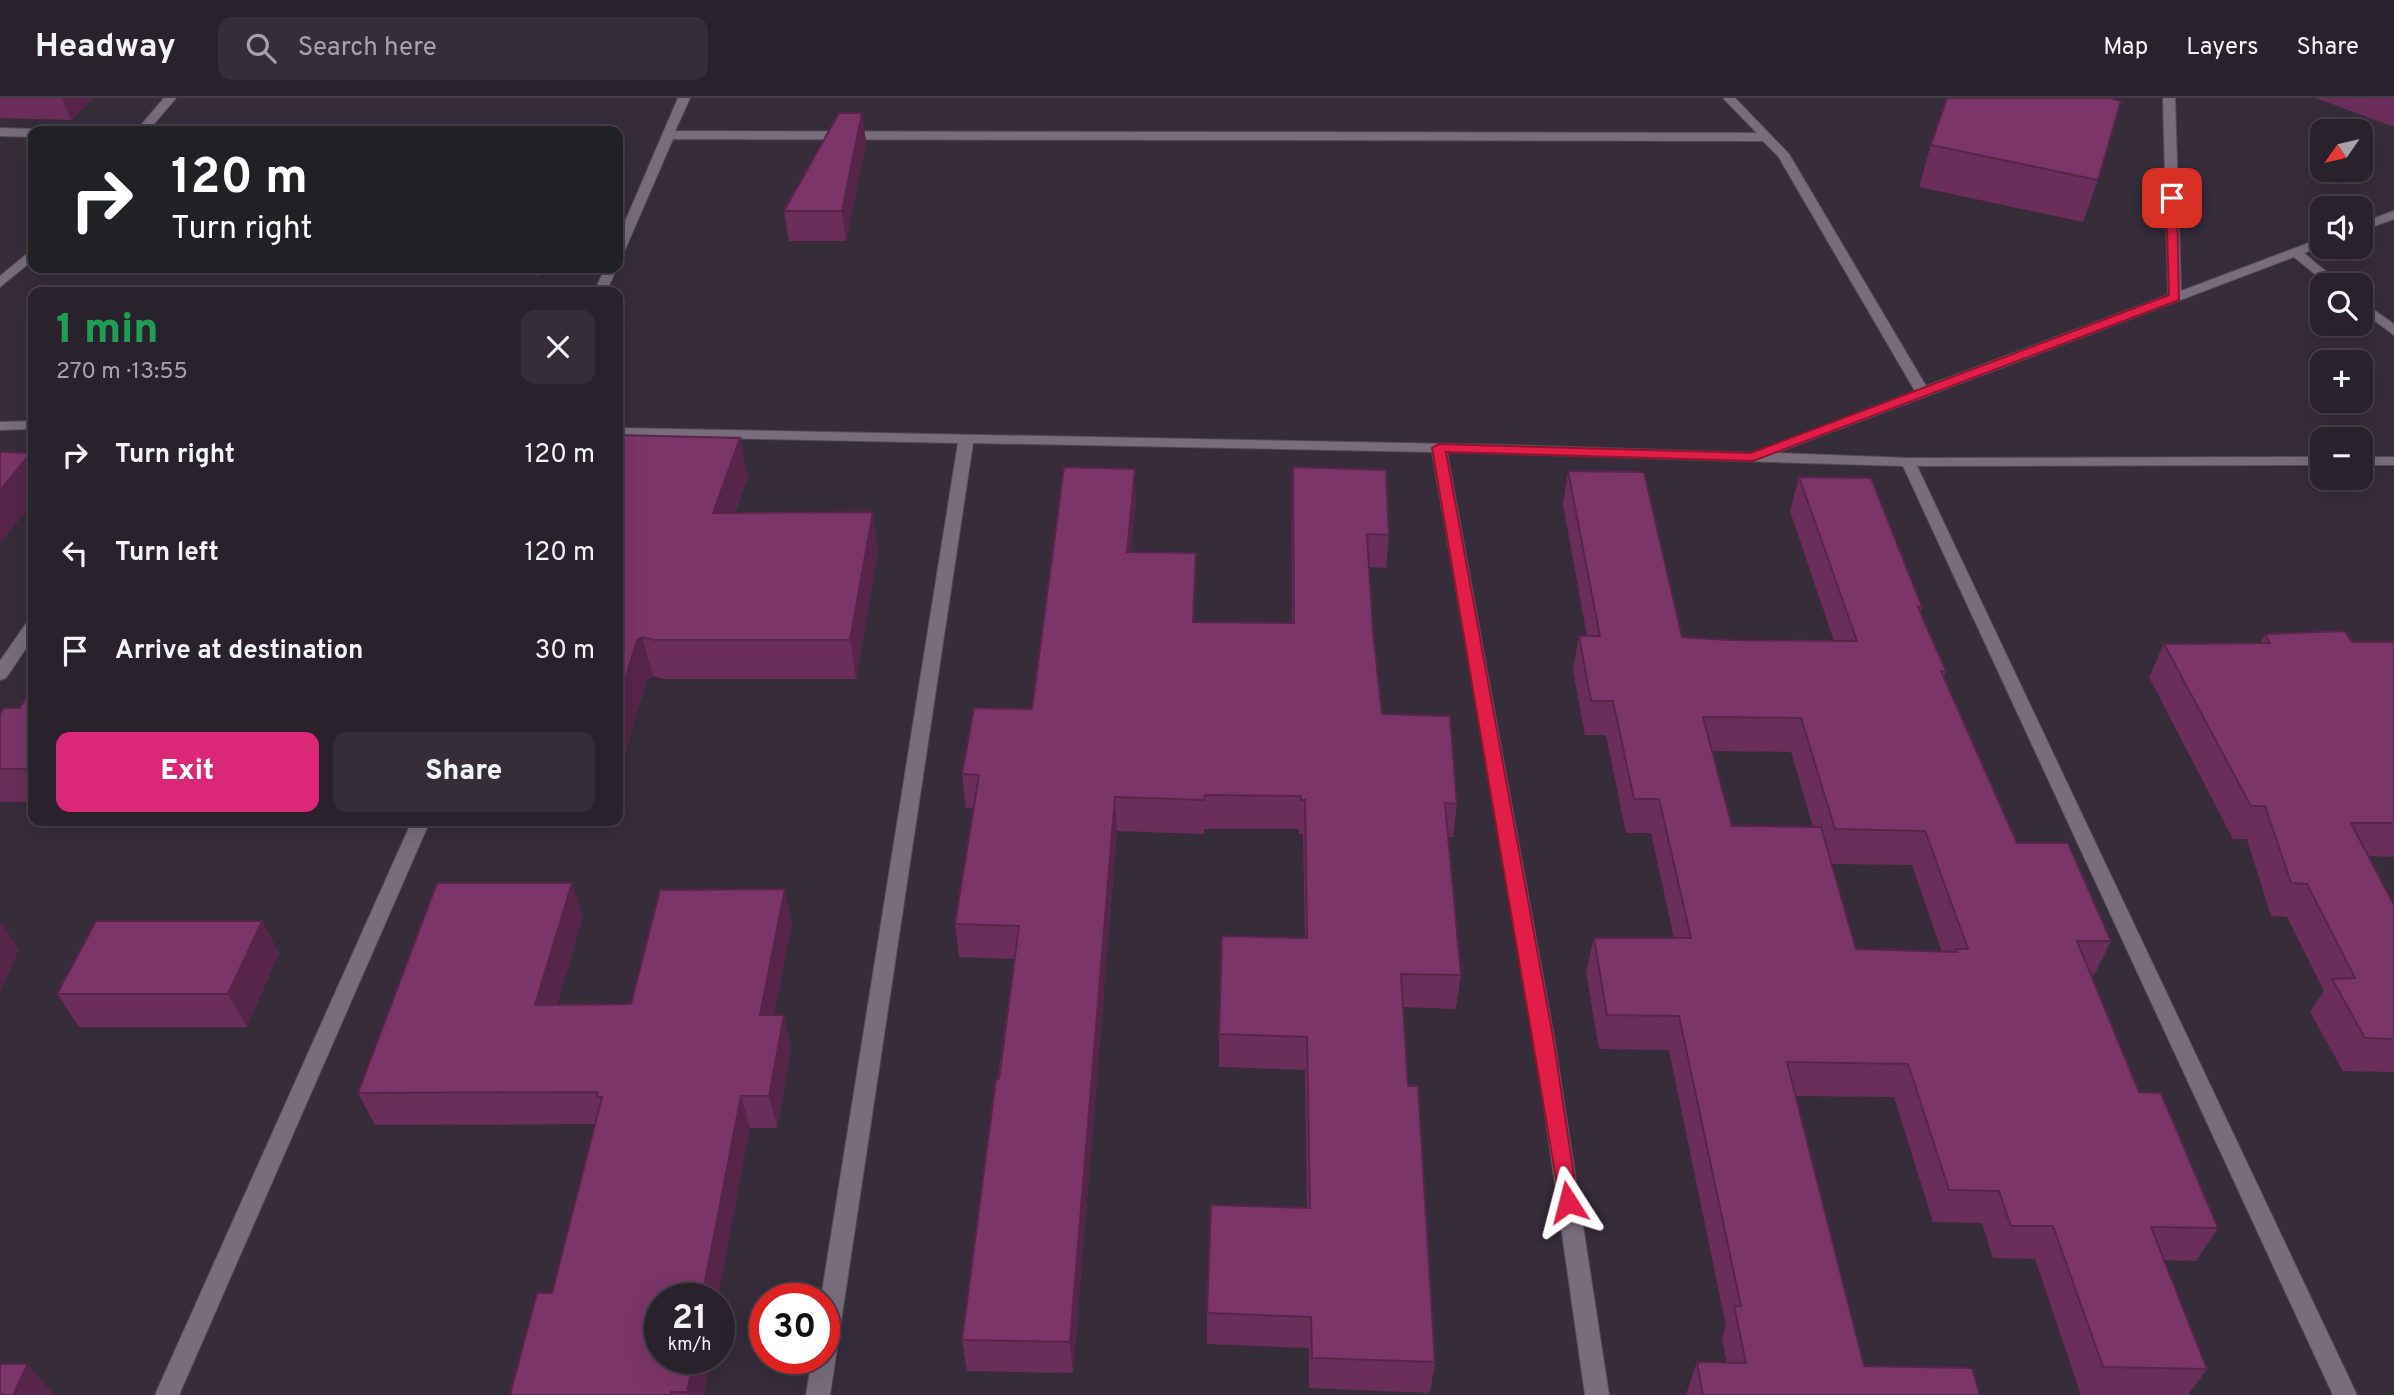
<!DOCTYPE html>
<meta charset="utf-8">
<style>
:root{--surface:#29212c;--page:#352e38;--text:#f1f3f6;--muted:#a5a3a9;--line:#453e48;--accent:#db2777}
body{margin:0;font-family:Overpass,sans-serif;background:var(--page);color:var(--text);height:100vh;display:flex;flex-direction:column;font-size:26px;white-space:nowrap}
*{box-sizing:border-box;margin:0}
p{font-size:23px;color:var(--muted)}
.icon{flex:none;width:38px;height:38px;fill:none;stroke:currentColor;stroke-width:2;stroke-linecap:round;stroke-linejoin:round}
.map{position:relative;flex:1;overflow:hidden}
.details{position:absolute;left:28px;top:189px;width:595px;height:539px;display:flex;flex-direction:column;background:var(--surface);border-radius:14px;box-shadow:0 7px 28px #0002,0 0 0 2px var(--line)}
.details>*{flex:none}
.banner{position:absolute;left:28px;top:28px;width:595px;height:147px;border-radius:14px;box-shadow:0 7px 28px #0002,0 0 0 2px var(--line);background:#202124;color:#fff;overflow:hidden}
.needle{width:46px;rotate:236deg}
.fabs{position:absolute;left:2310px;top:21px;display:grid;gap:14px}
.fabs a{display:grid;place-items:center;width:63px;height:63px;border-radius:14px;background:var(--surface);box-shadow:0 7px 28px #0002,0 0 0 2px var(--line);font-size:35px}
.speed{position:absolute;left:644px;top:1185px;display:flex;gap:14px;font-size:35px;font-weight:700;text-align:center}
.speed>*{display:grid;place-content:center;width:91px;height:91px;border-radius:50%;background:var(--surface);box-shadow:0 7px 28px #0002,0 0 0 2px var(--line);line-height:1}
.speed small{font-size:18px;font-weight:400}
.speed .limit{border:10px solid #d22;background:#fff;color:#111}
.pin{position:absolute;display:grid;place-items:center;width:60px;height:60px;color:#fff;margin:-30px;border-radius:14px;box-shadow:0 4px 10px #0006}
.me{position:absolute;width:77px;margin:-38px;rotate:351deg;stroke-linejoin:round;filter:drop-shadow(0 0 5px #0008)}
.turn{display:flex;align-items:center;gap:24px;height:147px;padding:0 28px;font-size:32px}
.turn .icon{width:91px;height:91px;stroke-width:2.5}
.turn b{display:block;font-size:49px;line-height:60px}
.round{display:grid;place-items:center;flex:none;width:74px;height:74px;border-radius:14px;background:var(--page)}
.summary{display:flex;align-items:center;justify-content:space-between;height:119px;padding:0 28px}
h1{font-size:42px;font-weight:800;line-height:52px;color:#1e9e55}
.primary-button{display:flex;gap:14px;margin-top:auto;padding:14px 28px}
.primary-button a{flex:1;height:80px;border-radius:14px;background:var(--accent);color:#fff;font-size:28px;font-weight:800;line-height:80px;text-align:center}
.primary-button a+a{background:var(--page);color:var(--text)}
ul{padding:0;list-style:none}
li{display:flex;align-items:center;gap:21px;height:98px;padding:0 28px}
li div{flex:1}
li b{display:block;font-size:26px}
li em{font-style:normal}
header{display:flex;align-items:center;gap:42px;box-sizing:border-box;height:98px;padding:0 35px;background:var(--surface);border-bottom:2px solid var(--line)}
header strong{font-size:33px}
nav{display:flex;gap:38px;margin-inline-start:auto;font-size:24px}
.search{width:490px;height:63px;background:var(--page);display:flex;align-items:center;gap:18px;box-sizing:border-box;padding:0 24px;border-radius:14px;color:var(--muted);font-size:26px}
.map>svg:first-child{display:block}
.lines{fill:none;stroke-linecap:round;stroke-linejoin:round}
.service-casing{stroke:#554b57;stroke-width:2}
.minor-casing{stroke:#554b57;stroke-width:2}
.service{fill:#796d7d;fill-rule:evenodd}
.minor{fill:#796d7d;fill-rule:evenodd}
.wall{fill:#6b2e5a;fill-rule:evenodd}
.shaded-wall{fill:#57254a}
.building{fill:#7c3569;stroke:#57254a;stroke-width:2;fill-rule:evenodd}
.route{fill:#e11d48;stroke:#92132f;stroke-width:2}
</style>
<header>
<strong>Headway</strong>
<div class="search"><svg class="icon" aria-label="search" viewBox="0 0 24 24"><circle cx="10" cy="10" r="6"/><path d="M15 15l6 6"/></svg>Search here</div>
<nav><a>Map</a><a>Layers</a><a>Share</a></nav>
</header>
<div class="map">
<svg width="2394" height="1297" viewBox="0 0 2394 1297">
<rect width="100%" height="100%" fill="#372c3a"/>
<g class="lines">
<defs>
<polygon id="service" points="0,30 33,31 38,33 33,33 33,39 0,38"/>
<g id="minor">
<polygon points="164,0 176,0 148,33 136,33"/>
<polygon points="678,0 690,0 675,33 1757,35 1723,0 1735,0 1789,56 1926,288 2168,197 2163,0 2175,0 2181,193 2322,140 2322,148 2304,155 2342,187 2328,187 2294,159 1776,355 1908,360 2322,359 2322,367 1917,368 2357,1297 2333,1297 1903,368 1447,354 1554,939 1609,1297 1585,1297 1534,939 1432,354 973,345 830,1297 806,1297 812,1260 824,1260 824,1200 821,1200 958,345 618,338 618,330 1509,347 1756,355 1915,293 1778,58 1763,43 673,41 624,154 618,158 618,140"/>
<polygon points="2394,113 2394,121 2361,133 2361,125"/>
<polygon points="33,151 33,162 0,189 0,178"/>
<polygon points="605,170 617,170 606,194 594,194"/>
<polygon points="2361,203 2394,226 2394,237 2361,213"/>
<polygon points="33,323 33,331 0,332 0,324"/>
<rect x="2361" y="359" width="33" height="8"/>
<polygon points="33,523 33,540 6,580 0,582 0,563 27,524"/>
<polygon points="412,723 430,723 179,1297 155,1297"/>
</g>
</defs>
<!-- service casing -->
<use href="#service" class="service-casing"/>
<!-- minor casing -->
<use href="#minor" class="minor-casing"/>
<!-- service -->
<use href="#service" class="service"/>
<!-- minor -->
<use href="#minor" class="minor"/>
</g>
<!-- wall -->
<g class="wall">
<polygon points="0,0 94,0 71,22 0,20"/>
<polygon points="2316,0 2394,0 2394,29"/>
<polygon points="862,15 866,44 846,143 789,143 784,113"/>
<polygon points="1931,47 2098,82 2083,124 1919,89"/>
<polygon points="451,170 543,170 540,178"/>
<polygon points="618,337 748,378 735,415 878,452 856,581 665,581 653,578 647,581 622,666 618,666"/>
<polygon points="1293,369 1389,437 1386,470 1369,469 1373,533 1382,616 1457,706 1453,739 1448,739 1461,877 1456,911 1403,909 1408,988 1435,1264 1430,1295 1309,1290 1309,1250 1207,1246 1207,1215 1307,1110 1305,972 1219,969 1219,936 1305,840 1303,736 1299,736 1299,731 1204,731 1204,736 1117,733 1073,1275 967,1273 962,1242 1014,861 959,859 955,826 973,710 966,710 962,676 1032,611 1136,404 1131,454 1196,455 1194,524 1292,525 1292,402"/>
<path d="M 1568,373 L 1682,539 L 1729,542 L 1834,543 L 1790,413 L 1799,379 L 1922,509 L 1920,515 L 1946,573 L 1944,578 L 2017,745 L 2111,843 L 2094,877 L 2091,877 L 2139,994 L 2218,1130 L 2196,1163 L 2164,1162 L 2207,1271 L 2188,1297 L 2081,1297 L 2035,1161 L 1993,1160 L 1982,1125 L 1933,1124 L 1894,999 L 1795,998 L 1864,1268 L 1980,1297 L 1686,1297 L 1697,1264 L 1727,1265 L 1722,1240 L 1726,1228 L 1669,952 L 1599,951 L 1586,874 L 1594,840 L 1674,840 L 1651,735 L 1626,735 L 1606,637 L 1585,637 L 1573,572 L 1579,538 L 1587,538 L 1563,406 ZM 1713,653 L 1791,654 L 1813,729 L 1732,728 ZM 1832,766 L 1912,767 L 1942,854 L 1856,851 Z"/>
<polygon points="2265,536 2352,544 2394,544 2394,759 2368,758 2394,807 2394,974 2343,973 2310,914 2324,893 2287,819 2271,818 2247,741 2233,741 2149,579 2164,546 2260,545"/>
<polygon points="33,588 33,704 0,704 0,616 20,610"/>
<polygon points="583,818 557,907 631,906 792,824 774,917 784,917 791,950 777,1030 750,1030 660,1260 711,1260 704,1297 510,1297 552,1195 595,1026 375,1027 358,995"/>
<polygon points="262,823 279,855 247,929 79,929 57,896"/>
</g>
<!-- shaded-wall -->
<g class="shaded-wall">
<polygon points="62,0 94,0 71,22"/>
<polygon points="862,15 866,44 846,143 842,113"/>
<polygon points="537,170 543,170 540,178"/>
<polygon points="740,340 748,378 721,453 713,415"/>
<polygon points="31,355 33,360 33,404 0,446 0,392"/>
<polygon points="1135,371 1136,404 1128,487 1127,454"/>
<polygon points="873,414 878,452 856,581 850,542"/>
<polygon points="1196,455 1196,488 1193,557 1193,524"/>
<polygon points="642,539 653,578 647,581 622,666 618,651 618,605 637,542"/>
<polygon points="1115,699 1117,733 1073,1275 1070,1244"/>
<polygon points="572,785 583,818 548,939 535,907"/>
<polygon points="785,791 792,824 768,950 760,917"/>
<polygon points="0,823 19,852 0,895"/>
<polygon points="262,823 279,855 247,929 228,896"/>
<polygon points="784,917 791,950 777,1030 769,998"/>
<polygon points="741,998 750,1030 718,1200 705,1200 703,1194"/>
<polygon points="694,1260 711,1260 704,1297 688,1297 687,1294"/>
<polygon points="28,1266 53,1296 53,1297 13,1297"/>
</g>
<!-- building -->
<g class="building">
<polygon points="1947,0 2109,0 2121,3 2098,82 1931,47"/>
<polygon points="839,15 862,15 842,113 784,113"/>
<polygon points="618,337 740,340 713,415 873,414 850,542 655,542 642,539 637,542 618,605"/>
<polygon points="0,354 31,355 0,392"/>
<polygon points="1064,369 1135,371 1127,454 1196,455 1193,524 1294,525 1293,369 1386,372 1389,437 1367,436 1373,533 1382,616 1450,618 1457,706 1445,705 1461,877 1401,876 1408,988 1418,988 1435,1264 1312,1260 1311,1219 1207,1215 1211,1107 1310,1110 1307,939 1219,936 1222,838 1307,840 1305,702 1301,702 1301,698 1205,697 1204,702 1115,699 1070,1244 962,1242 996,981 999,981 1019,828 955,826 979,677 962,676 974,610 1032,611"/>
<path d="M 1568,373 L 1644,374 L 1682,539 L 1729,542 L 1857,543 L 1799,379 L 1871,380 L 1922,509 L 1918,509 L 1946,573 L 1941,573 L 2017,745 L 2068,745 L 2111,843 L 2077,843 L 2139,994 L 2161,995 L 2218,1130 L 2151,1129 L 2207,1271 L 2103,1269 L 2053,1128 L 2011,1128 L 1999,1093 L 1949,1092 L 1908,966 L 1787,964 L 1864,1268 L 1972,1270 L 1980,1297 L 1703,1297 L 1697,1264 L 1746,1265 L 1734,1208 L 1741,1208 L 1679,918 L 1607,917 L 1594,840 L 1691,840 L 1659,701 L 1634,701 L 1613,603 L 1591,603 L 1579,538 L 1600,538 ZM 1703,619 L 1801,620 L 1835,731 L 1925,733 L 1968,851 L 1956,851 L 1957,854 L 1856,851 L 1821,729 L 1732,728 Z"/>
<polygon points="2345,533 2352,544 2394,544 2394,725 2351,725 2394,807 2394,941 2365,940 2332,881 2355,880 2307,786 2291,785 2265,708 2251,708 2164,546 2270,545 2265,536"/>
<polygon points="33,588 33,671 0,671 0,616 4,610 20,610"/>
<polygon points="437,785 572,785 535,907 631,906 660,792 785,791 760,917 784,917 769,998 741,998 703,1194 707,1194 705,1200 660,1200 660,1260 694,1260 687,1294 671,1294 670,1297 510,1297 537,1195 552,1195 602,999 597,999 598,994 358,995"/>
<polygon points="96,823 262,823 228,896 57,896"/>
<polygon points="0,1266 28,1266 13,1297 0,1297"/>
</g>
<!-- route -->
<polygon class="route" points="2172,96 2177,100 2179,202 1753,363 1446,354 1553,939 1578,1104 1575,1110 1568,1113 1561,1110 1432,350 1439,346 1751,355 2169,197 2166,100"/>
</svg>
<div class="fabs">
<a><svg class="needle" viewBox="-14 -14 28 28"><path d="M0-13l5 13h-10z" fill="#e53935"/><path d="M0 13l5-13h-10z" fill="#a5a3a9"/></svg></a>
<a><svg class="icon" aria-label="sound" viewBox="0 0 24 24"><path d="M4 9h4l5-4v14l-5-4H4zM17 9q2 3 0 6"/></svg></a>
<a><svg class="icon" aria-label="search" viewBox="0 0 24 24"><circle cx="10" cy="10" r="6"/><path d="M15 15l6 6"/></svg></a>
<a>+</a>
<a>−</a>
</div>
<div class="speed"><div>21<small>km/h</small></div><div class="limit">30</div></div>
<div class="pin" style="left:2172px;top:100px;background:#d93025"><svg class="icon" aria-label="arrive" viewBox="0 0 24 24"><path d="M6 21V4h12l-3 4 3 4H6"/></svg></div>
<svg class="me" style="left:1568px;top:1104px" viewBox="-20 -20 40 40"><path d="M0-17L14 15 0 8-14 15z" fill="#e11d48" stroke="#fff" stroke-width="4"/></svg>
<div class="banner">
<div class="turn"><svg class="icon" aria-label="right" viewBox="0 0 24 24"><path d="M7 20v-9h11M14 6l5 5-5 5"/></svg><div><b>120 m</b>Turn right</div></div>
</div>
<section class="details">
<div class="summary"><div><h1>1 min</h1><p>270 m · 13:55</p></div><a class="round"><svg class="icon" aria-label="close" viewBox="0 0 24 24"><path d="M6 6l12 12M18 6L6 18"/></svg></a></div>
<ul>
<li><svg class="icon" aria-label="right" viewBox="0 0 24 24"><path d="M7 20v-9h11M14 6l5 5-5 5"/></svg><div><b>Turn right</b></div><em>120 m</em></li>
<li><svg class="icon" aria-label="left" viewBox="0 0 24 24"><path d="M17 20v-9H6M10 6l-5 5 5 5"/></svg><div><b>Turn left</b></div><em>120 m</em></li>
<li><svg class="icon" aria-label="arrive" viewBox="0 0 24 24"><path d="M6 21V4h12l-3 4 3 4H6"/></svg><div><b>Arrive at destination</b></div><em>30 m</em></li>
</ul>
<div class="primary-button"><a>Exit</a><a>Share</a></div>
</section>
</div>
